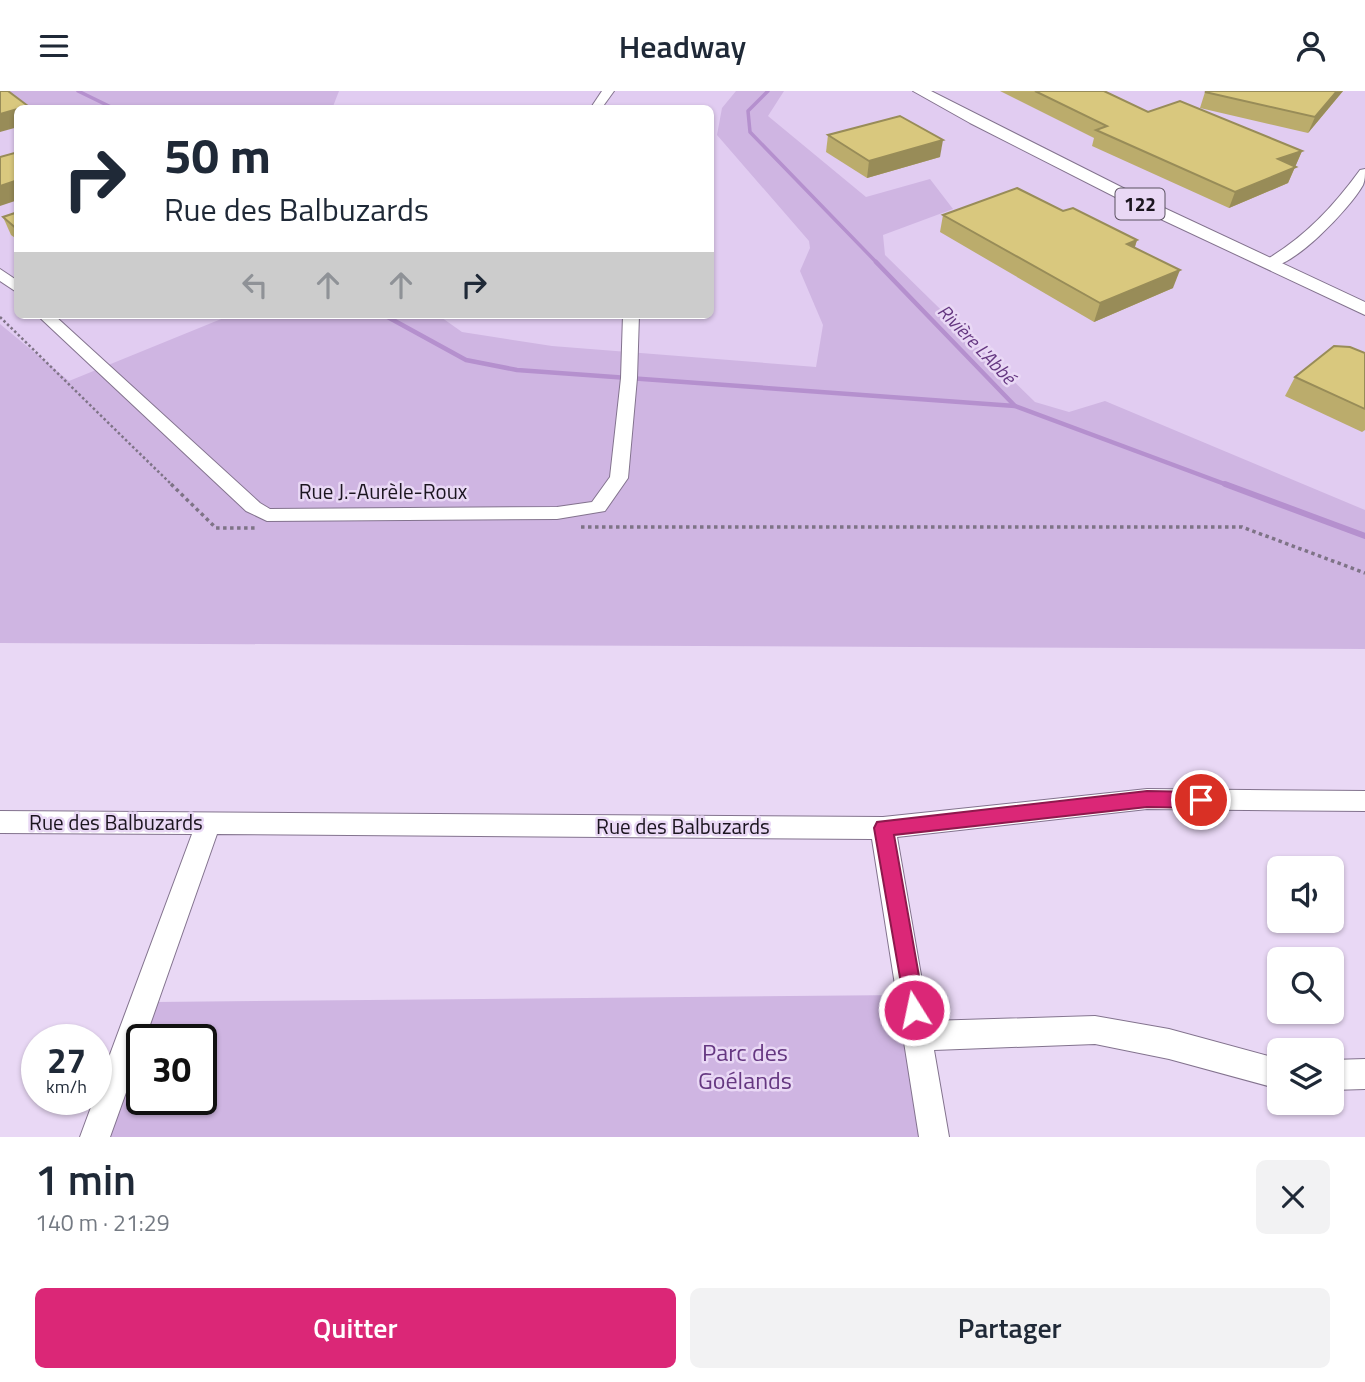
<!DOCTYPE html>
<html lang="fr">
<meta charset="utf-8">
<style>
:root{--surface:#fff;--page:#f2f2f3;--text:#1f2937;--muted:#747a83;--accent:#db2777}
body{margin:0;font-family:"Titillium Web",sans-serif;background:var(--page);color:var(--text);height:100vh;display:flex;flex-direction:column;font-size:26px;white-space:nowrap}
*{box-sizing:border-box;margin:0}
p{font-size:23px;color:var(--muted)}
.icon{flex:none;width:38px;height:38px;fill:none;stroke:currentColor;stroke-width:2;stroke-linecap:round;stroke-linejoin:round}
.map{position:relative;height:1046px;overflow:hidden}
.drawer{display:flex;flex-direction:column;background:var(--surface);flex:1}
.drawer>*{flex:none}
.guide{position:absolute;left:14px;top:14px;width:700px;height:214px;border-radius:10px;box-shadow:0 2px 5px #0004;background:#fff;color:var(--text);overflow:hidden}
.fabs{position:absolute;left:1267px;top:765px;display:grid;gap:14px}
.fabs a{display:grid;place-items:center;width:77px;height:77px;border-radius:10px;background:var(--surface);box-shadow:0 2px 5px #0004;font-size:35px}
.speed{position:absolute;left:21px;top:933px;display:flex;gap:14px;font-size:35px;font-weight:700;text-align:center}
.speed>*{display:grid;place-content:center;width:91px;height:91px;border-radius:50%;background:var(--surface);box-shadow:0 2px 5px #0004;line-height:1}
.speed small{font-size:18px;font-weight:400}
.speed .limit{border:4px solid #111;border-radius:10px;background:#fff;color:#111}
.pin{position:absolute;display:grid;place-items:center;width:60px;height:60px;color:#fff;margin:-30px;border:4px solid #fff;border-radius:50%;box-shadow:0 2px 7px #0007}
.me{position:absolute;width:77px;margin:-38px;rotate:350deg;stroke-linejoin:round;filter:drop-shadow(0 0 5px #0008)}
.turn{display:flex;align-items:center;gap:24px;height:147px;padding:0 35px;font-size:32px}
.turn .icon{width:91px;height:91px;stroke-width:2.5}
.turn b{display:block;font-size:49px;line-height:60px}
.lanes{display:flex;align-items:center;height:66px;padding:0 35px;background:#0003;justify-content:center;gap:35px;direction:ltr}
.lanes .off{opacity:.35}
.round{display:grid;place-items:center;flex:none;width:74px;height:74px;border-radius:10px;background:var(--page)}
.overview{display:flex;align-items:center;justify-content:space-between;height:119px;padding:0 35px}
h1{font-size:42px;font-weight:600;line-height:52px}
.cta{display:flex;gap:14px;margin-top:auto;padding:14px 35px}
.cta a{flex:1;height:80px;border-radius:10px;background:var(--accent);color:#fff;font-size:28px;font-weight:600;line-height:80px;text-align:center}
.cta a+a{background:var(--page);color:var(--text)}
header{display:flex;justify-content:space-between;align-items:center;height:91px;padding:0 35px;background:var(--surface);font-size:32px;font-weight:600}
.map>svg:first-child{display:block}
.built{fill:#e1ccf1;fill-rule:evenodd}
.green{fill:#cfb5e2;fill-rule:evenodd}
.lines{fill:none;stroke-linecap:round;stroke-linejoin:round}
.stream-far2{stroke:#b590ce;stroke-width:3.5}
.stream-far1{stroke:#b590ce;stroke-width:4.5}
.stream{stroke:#b590ce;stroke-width:6}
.minor-casing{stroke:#83738e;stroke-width:2}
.major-casing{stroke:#83738e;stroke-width:2}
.path-far1{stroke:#7e7386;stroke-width:2.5;stroke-dasharray:2.5 2.5;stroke-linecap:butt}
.path{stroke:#7e7386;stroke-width:3.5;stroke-dasharray:3.5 3.5;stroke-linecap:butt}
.minor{fill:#fff;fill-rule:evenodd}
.major{fill:#fff;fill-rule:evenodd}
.wall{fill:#bbac6c}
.shaded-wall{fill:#988c58}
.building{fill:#d9c87e;stroke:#988c58;stroke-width:2}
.route{fill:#db2777;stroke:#8e194d;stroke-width:2}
.labels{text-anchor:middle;stroke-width:5;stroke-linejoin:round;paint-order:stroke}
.shield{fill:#e9d8f5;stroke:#59505f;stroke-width:2}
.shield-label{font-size:19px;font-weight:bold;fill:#1b151f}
.far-water-label{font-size:19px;font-style:italic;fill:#643680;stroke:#e9d8f5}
.street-label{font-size:21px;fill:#1b151f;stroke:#e9d8f5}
.near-park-label{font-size:24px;fill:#653781;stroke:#e9d8f5}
</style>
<header><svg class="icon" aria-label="menu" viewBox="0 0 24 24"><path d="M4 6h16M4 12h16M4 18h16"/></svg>Headway<svg class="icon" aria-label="person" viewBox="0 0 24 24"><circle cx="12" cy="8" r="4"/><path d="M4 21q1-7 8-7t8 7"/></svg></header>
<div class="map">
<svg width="1365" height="1046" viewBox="0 0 1365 1046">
<rect width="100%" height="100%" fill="#e9d8f5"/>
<!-- built -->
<path class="built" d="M 0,0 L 1365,0 L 1365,448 L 0,448 ZM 18,18 L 710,18 L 710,224 L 18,224 Z"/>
<!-- green -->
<g class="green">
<polygon points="6,0 339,0 332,18 30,17"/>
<polygon points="736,0 784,0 768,25 866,106 930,88 953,118 883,144 885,164 1035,311 1069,321 1105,310 1365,419 1365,558 0,552 0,233 69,290 231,224 438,224 462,241 552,255 816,276 823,234 800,180 810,157 809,150 717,44 722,17"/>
<path d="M 903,904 L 923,1046 L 107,1046 L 155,911 ZM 142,948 L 201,948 L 201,1008 L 142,1008 Z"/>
</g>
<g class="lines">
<!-- stream-far2 -->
<g class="stream-far2">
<polyline points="78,0 115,18"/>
<polyline points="768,0 748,20 750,41 878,173"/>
</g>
<!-- stream-far1 -->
<g class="stream-far1">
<polyline points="876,171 1015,315 1230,395"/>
<polyline points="384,224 466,269 517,279 1015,315"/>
</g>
<!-- stream -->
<polyline class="stream" points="1225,393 1365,445"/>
<defs>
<g id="minor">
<polygon points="602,0 614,0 601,18 590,18"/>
<path d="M 1365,78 C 1365,84 1365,89 1363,94 C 1351,116 1290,182 1264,176 L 1262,173 L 1264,170 C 1304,147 1333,116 1360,79 Z"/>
<polygon points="0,178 18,190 18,202 0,190"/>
<polygon points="37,224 54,224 260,412 270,418 557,416 592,411 610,386 621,287 623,224 639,224 637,287 628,387 605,420 557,428 267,430 246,420"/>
<polygon points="1147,698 1365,700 1365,720 1147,718 897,746 929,930 1095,925 1169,938 1279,968 1279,998 1169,968 1095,953 934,959 949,1046 919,1046 872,748 217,743 145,948 142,948 142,957 110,1046 80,1046 94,1008 96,1008 96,1001 192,743 0,742 0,720 883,726"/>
<polygon points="1365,968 1365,998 1332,999 1332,969"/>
</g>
<polygon id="major" points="913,0 931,0 1147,109 1365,211 1365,224 1135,116 970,32"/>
</defs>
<!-- minor casing -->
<use href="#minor" class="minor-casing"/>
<!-- major casing -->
<use href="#major" class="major-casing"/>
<!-- path-far1 -->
<polyline class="path-far1" points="0,226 173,395"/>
<!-- path -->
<g class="path">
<polyline points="171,393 216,437 255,437"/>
<polyline points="581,436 1242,436 1365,482"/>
</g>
<!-- minor -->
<use href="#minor" class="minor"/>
<!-- major -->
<use href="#major" class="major"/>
</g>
<!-- wall -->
<g class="wall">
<polygon points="1000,0 1104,0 1148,21 1302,60 1288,92 1229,117 1092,55 1094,47"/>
<polygon points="1343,0 1308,42 1200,17 1205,1"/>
<polygon points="828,44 940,66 867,87 826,61"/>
<polygon points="18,121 18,149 11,144 3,126"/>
<polygon points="943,124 1137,149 1135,156 1173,197 1094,231 940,141"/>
<polygon points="496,224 566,224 496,225"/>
<polygon points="1365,262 1365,339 1362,341 1285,305 1295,286"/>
</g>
<!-- shaded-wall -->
<g class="shaded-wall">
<polygon points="1337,0 1343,0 1308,42 1315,26"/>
<polygon points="18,18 18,36 0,41 0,23"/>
<polygon points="943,49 940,66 867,87 869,70"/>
<polygon points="1302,60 1288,92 1229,117 1235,101 1278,68"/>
<polygon points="18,89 18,109 0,115 0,95"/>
<polygon points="1137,149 1131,167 1127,153"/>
<polygon points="1180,179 1173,197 1094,231 1100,212"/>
</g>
<!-- building -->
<g class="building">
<polygon points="0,0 8,0 28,15 0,23"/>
<polygon points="1035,0 1104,0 1148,21 1180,10 1302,60 1278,68 1296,76 1235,101 1096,39 1107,35"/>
<polygon points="1209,0 1337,0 1315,26 1205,1"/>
<polygon points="900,25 943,49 869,70 828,44"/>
<polygon points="18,61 18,89 0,95 0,66"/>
<polygon points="1017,97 1063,120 1073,117 1137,149 1127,153 1180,179 1100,212 943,124"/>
<polygon points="18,121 18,139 3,126"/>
<polygon points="1334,255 1350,256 1365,262 1365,318 1295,286"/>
</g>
<!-- route -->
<polygon class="route" points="1147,700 1201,701 1208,703 1210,709 1208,714 1201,717 1147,716 894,744 925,919 922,927 914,930 907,927 874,737 877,731"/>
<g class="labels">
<!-- shield labels -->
<rect class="shield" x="1115.5" y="97.5" width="49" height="31" rx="5"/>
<g class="shield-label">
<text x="1140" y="120">122</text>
</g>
<!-- far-water labels -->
<g class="far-water-label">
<text transform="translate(977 253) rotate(46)" y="7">Rivière L'Abbé</text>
</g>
<!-- street labels -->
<g class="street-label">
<text x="383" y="408">Rue J.-Aurèle-Roux</text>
<text x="116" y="739">Rue des Balbuzards</text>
<text x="683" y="743">Rue des Balbuzards</text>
</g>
<!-- near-park labels -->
<g class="near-park-label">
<text x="745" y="970">Parc des<tspan x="745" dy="28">Goélands</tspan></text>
</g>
</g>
</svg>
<div class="fabs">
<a><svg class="icon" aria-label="sound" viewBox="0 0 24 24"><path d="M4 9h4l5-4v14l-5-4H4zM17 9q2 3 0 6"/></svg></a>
<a><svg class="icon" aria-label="search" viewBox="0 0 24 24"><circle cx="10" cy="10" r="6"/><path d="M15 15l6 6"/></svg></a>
<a><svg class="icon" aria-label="layers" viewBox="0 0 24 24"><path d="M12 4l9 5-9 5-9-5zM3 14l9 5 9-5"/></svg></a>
</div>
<div class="speed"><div>27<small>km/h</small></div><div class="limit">30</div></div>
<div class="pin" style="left:1201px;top:709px;background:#d93025"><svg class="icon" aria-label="arrive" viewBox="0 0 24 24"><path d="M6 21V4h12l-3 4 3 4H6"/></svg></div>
<svg class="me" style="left:914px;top:919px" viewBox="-20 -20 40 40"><circle r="17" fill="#db2777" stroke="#fff" stroke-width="3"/><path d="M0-11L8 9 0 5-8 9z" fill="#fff"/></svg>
<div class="guide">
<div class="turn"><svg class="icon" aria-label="right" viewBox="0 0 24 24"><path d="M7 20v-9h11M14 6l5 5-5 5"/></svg><div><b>50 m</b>Rue des Balbuzards</div></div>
<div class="lanes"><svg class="icon off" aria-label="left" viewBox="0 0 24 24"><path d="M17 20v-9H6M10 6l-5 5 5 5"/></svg><svg class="icon off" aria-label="ahead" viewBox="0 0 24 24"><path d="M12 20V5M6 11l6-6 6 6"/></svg><svg class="icon off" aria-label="ahead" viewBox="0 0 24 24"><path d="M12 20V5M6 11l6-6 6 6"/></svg><svg class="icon" aria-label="right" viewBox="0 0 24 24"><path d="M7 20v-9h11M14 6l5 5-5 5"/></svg></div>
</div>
</div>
<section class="drawer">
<div class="overview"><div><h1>1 min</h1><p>140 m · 21:29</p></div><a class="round"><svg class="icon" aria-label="close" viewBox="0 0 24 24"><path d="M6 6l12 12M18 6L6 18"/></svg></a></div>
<div class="cta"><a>Quitter</a><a>Partager</a></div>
</section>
